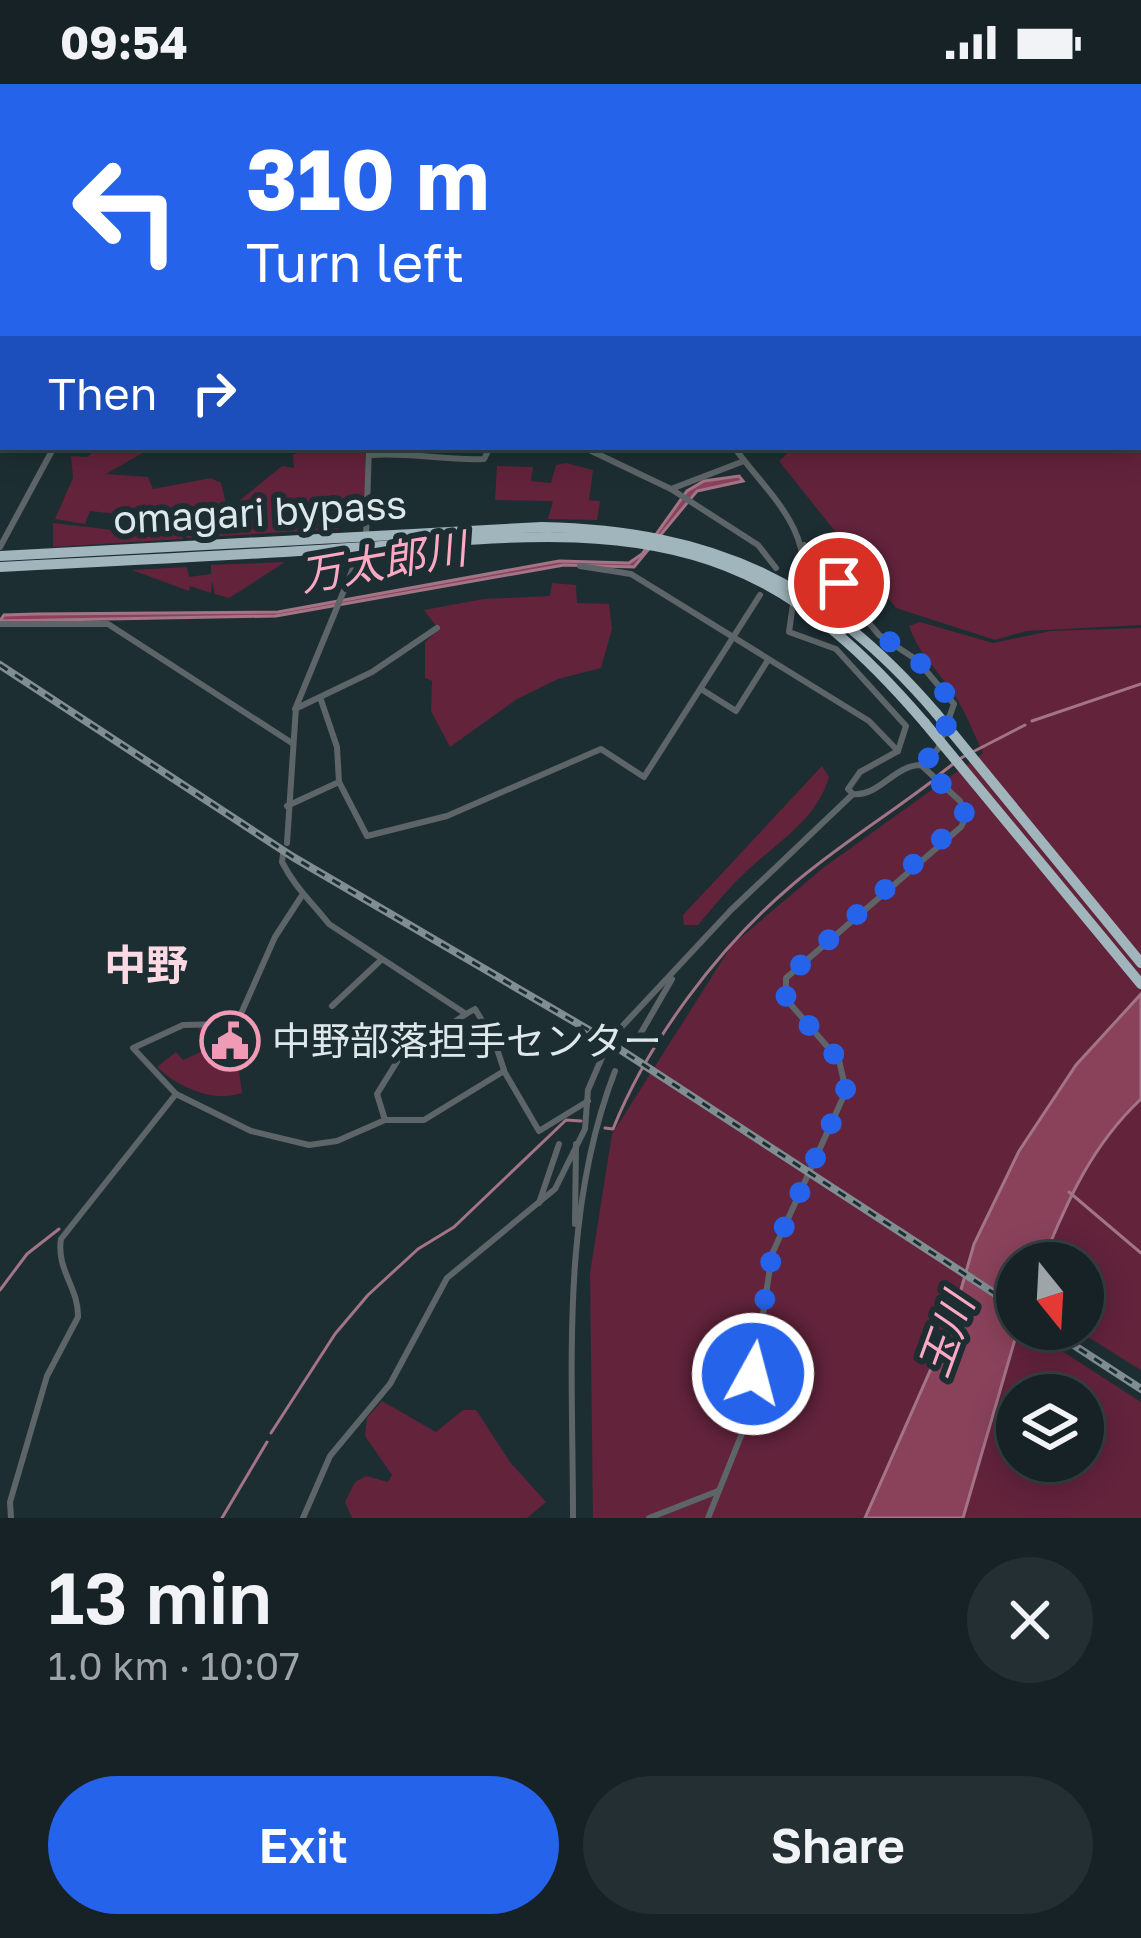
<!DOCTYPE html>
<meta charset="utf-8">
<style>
:root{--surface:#162226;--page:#232f32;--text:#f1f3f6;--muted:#9ea4a7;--line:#353f43;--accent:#2563eb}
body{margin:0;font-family:"Golos Text","Noto Sans JP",sans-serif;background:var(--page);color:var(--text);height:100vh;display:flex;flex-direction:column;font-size:45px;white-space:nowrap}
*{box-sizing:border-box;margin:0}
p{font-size:39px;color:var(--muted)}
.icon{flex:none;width:66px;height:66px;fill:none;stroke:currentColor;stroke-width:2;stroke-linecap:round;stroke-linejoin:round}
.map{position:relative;height:1434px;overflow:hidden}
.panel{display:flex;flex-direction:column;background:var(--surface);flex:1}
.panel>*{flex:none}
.hud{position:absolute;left:0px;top:0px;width:1143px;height:366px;box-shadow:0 6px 30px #0003,0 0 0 3px var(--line);background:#2563eb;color:#fff;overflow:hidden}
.needle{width:78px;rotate:162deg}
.tools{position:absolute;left:996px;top:1158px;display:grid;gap:24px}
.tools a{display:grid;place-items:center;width:108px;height:108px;border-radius:50%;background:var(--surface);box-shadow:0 6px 30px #0003,0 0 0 3px var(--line);font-size:60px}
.pin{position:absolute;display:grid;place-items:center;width:102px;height:102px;color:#fff;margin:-51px;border:6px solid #fff;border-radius:50%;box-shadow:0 3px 12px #0007}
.me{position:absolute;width:132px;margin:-66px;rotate:7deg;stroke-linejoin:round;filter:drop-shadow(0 0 9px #0008)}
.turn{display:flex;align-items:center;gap:42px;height:252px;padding:0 48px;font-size:54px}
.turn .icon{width:156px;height:156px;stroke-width:2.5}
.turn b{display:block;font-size:84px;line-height:102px}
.then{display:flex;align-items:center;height:114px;padding:0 48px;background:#0003;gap:24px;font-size:45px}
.round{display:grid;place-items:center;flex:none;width:126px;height:126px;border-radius:63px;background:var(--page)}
.overview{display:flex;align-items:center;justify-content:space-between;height:204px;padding:0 48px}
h1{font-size:72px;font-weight:600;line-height:90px}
.cta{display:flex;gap:24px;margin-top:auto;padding:24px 48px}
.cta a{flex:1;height:138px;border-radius:72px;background:var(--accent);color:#fff;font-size:48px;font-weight:600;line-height:138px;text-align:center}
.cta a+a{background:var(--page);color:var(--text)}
.status{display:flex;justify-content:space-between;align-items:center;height:84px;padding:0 60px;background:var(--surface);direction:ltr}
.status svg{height:33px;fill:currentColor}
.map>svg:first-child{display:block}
.green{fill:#62233b;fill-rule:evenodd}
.water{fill:#8a425b;stroke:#a37486;stroke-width:3}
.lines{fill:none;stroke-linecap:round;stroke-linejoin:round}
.stream{stroke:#a37486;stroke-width:3}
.minor{stroke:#5d6568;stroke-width:6}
.highway{stroke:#a1b5bc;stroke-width:10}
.rail-casing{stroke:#808d91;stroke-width:8}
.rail{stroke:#1d2e33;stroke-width:3;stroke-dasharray:9;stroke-linecap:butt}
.highway-bridge{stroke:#a1b5bc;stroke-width:10}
.route{stroke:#2563eb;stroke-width:21;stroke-dasharray:0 37.8}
.labels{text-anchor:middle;stroke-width:12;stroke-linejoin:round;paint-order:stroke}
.street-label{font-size:39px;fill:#dee8eb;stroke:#1d2e33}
.poi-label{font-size:39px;fill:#dee8eb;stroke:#1d2e33;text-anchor:start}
.water-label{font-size:42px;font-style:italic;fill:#fea8c3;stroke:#1d2e33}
.neighbourhood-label{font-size:42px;font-weight:bold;fill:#fcd9e3;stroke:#1d2e33}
</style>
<div class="status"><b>09:54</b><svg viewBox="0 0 49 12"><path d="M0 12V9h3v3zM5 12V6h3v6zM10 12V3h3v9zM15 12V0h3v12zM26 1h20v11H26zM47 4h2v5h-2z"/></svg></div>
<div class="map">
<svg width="1141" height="1434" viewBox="0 0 1141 1434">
<rect width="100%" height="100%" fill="#1d2e33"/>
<!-- green -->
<g class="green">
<polygon points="1141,326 1141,541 1026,547 995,556 896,524 779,377 794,363 1140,363"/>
<polygon points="97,363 153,363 106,390 148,393 153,405 211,394 221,399 226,420 153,439 145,420 117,430 90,427 85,440 55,435 73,394 71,372 88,373"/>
<polygon points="308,363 365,363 366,410 356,419 333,423 338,445 187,454 180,437 233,422 282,382 294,384 293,371"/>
<polygon points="566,379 593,386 589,416 600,417 597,436 548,435 553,417 495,416 497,382 533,383 531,397 551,399 556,381"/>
<polygon points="176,438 183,455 53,463 53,439 113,446"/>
<polygon points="285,478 229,514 215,510 212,497 211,509 190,502 189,507 132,486 187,483 189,493 211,490 211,481"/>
<polygon points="552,499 576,501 577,519 609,520 612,545 601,584 558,595 517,615 450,663 431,627 432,597 425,594 425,558 439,546 424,526 483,515 550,512"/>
<path d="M 920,538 L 993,559 L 1050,547 L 1141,544 L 1141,910 L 1076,981 L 1019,1067 L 974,1160 L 952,1237 L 865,1434 L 593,1434 L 590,1189 L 612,1050 L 732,861 L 823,784 L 983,669 C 972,646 962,618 946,599 C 931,580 917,565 909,542 Z"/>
<path d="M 822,682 L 829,693 C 817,735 779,757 749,785 C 730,802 714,822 698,841 L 684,841 L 683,831 Z"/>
<path d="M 199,943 L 220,946 L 223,966 L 236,965 L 242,1009 C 212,1019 178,1003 157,983 L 176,968 L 183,976 L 203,967 Z"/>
<path d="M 1141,1015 L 1141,1286 L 1075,1245 L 1083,1245 L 1083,1179 L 1042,1179 C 1067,1117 1092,1061 1141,1015 Z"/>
<path d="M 1018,1245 L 1028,1245 L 1141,1318 L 1141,1434 L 963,1434 ZM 1017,1311 L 1083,1311 L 1083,1377 L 1017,1377 Z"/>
<polygon points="382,1317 436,1348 463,1326 476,1326 510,1378 546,1418 527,1434 352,1434 345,1418 355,1398 366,1392 388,1398 392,1391 365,1352 367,1334"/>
</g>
<!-- water -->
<g class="water">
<polygon points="739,392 743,397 697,407 634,483 564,481 276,532 0,537 4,531 36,530 278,528 559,477 629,479 642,470 687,407 704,397"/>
<path d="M 1141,910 L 1141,1015 C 1092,1061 1067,1117 1042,1179 L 1017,1179 L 1018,1245 L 963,1434 L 865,1434 L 952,1237 L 974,1160 L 1019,1067 L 1076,981 Z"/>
</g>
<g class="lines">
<!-- stream -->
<g class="stream">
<polyline points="83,0 87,3"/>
<polyline points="573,3 579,0"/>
<polyline points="1032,637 1141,600"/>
<polyline points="961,674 1025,641"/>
<polyline points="940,690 953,680"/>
<path d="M 605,1044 L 613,1045 C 649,956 718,864 791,802 C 835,764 885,733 931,698"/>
<polyline points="1069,1108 1141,1169"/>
<polyline points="0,1206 27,1170 59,1145"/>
<polyline points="271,1349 335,1250 368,1211 418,1165 454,1143 566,1036 581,1037"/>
<polyline points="222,1434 267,1358"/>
</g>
<!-- minor -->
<g class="minor">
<polyline points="76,0 80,3"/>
<polyline points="191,0 198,3"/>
<polyline points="494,0 496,3"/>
<polyline points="173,3 174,0"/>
<polyline points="233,3 240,0"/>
<polyline points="0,95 3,95"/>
<polyline points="0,223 3,222"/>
<polyline points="583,363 671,405 744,377"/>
<path d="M 734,363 C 766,408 818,448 799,508"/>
<path d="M 371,371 C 409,368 447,377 484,375 L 490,363"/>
<polyline points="671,405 758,461 776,484"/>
<polyline points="366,452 369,363"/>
<polyline points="804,461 879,551 917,576 954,620 938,665 921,681"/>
<polyline points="0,463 54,363"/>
<polyline points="580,482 631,490 869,637 898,667"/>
<polyline points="793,520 789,548 836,565 906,642 898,667 860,688 848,705 853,710"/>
<polyline points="0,540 108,540 292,659"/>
<polyline points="701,605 736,627 768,576"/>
<polyline points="295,625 372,588 437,544"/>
<polyline points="339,698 367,752 447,732 601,665 644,693 760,511"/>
<polyline points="287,722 339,698 337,663 320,613"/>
<polyline points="287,759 296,623 361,465"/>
<path d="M 283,770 L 282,778 C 296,805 311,817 329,840 L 466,930 L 475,925 L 494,956 L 504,986"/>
<polyline points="301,813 275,853 240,932 228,940 183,941 133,964 176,1010 251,1047 309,1061 337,1057 385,1036 424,1036 504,987 539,1047 588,1017"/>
<polyline points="332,922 381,876"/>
<path d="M 615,950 L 731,826 L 853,710 C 879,713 894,681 921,681 L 960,717 L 966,733 L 961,743 L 786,894 L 786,915 L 839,976 L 846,1007 L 772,1170 L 747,1337 L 708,1434"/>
<polyline points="638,954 672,895"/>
<polyline points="385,1036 377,1010 398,976 466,930"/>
<polyline points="539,1119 559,1060"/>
<polyline points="575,1140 576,1060"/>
<path d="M 11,1434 L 10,1418 L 47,1292 L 78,1233 C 79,1204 56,1186 61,1155 L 176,1010"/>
<polyline points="303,1434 330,1372 390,1300 447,1194 555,1105 585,1045 588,1006 606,964"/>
<path d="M 573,1434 C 573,1284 560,1129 615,987"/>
<polyline points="649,1434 718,1407"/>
</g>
<!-- highway -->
<g class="highway">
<path d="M 0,472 L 542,443 C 714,447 823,498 936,629"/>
<path d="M 0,483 C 122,477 243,471 365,463 C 486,456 610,437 726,482 C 807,513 870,575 925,639"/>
</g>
<defs>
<g id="rail">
<polyline points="0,581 293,773 604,955 1017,1224"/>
<polyline points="1049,1245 1141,1305"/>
</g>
</defs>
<!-- rail casing -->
<use href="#rail" class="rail-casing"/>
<!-- rail -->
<use href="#rail" class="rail"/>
<!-- highway-bridge -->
<g class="highway-bridge">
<polyline points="936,629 1141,879"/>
<polyline points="925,639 1141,900"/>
</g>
</g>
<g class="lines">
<!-- route -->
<polyline class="route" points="753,1290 772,1170 846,1007 839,976 786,915 786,894 966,733 960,717 921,681 938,665 954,620 917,575 879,551 839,499"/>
</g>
<!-- icons -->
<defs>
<symbol id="civic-ring" viewBox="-11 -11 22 22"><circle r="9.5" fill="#1d2e33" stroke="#f09ab5" stroke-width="1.5"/><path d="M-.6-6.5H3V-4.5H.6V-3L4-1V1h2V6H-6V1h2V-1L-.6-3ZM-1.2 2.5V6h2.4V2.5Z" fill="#f09ab5"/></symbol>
</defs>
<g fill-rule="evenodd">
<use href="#civic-ring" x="197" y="924" width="66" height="66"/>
</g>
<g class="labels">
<!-- street labels -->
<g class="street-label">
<text transform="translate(260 428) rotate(-3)" y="14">omagari bypass</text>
</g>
<!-- poi labels -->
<g class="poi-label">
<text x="272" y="971">中野部落担手センター</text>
</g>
<!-- water labels -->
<g class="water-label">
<text transform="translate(383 478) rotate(-10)" y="15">万太郎川</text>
<text transform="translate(946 1251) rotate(-70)" y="15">玉川</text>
</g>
<!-- neighbourhood labels -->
<g class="neighbourhood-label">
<text x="146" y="896">中野</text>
</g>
</g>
</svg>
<div class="tools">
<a><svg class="needle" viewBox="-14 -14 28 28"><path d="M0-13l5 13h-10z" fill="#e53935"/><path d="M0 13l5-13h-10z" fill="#9ea4a7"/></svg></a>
<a><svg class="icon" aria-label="layers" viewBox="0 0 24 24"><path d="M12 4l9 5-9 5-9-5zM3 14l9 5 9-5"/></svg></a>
</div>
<div class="pin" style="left:839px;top:499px;background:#d93025"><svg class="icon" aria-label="arrive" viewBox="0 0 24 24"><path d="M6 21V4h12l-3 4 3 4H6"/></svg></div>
<svg class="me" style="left:753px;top:1290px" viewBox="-20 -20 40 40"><circle r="17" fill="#2563eb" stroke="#fff" stroke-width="3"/><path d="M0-11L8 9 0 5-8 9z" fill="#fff"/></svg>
<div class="hud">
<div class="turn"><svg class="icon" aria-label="left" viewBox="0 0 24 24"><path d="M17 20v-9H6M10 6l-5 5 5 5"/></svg><div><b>310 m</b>Turn left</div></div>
<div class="then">Then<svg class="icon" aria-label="right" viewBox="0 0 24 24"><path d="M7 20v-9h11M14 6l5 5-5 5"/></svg></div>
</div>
</div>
<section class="panel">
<div class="overview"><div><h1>13 min</h1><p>1.0 km · 10:07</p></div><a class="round"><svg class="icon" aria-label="close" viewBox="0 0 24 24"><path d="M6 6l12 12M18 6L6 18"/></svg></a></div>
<div class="cta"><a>Exit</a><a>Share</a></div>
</section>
